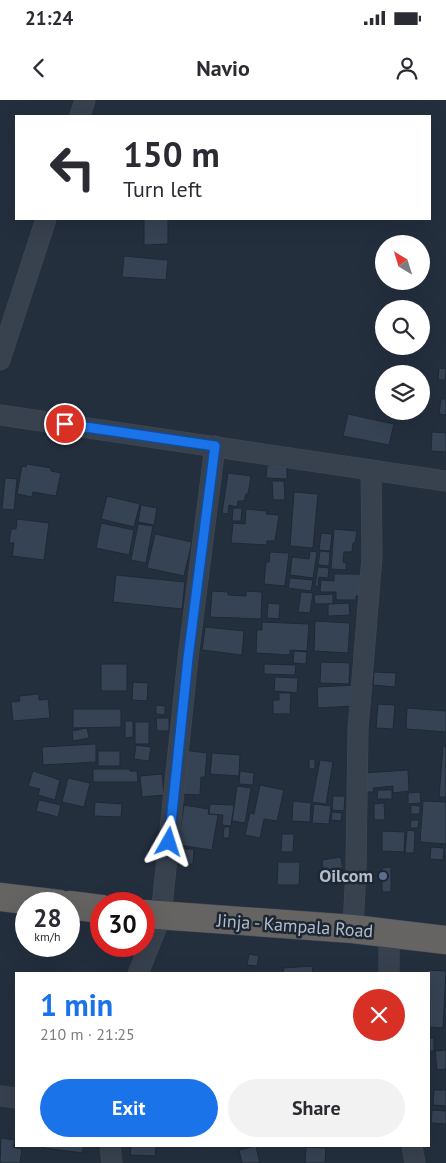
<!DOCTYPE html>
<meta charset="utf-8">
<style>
:root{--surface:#fff;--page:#f2f2f3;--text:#2b2b33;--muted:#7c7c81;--accent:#1a73e8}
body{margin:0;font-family:"PT Sans",sans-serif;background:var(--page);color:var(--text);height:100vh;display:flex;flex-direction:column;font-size:19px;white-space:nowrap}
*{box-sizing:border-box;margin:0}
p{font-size:16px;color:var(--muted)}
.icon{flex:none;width:28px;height:28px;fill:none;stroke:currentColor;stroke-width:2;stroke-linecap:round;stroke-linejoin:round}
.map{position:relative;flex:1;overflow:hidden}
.sheet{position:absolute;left:15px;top:872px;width:415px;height:175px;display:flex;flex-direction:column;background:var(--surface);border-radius:0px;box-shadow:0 5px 20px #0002}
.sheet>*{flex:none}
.top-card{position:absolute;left:15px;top:15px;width:416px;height:105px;border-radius:0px;box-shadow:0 5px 20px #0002;background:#fff;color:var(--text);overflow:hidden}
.needle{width:32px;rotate:322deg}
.buttons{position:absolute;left:375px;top:135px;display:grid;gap:10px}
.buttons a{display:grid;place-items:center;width:55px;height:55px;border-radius:50%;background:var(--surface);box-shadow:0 5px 20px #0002;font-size:25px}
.speed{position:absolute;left:15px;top:792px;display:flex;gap:10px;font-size:25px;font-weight:700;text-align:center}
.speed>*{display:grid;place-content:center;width:65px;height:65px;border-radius:50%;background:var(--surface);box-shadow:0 5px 20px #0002;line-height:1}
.speed small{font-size:12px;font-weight:400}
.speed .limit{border:8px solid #d22;background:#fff;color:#111}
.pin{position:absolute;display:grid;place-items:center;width:42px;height:42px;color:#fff;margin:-21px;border:2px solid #fff;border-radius:50%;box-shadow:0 1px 5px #0007}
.me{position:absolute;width:55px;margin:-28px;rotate:6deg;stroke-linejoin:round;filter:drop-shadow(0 0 4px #0008)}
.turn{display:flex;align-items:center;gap:18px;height:105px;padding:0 25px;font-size:22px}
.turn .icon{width:65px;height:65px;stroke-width:2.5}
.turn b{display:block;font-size:35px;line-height:42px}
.round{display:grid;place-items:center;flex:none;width:52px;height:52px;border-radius:26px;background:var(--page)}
.overview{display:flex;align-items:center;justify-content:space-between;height:85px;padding:0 25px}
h1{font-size:30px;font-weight:700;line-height:38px;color:var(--accent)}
.button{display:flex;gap:10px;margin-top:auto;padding:10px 25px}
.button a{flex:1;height:58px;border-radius:30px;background:var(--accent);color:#fff;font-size:20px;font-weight:700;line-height:58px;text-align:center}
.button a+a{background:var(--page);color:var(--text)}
.status{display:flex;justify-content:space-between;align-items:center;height:35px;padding:0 25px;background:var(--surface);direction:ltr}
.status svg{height:14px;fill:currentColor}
header{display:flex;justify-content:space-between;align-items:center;height:65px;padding:0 25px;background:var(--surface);font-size:22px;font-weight:700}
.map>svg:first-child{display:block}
.building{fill:#364354;stroke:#1f2835}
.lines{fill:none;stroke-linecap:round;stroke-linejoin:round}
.minor-casing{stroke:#414a57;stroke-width:21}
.trunk-casing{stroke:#434c59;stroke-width:29}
.minor{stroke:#38414e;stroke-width:20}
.trunk{stroke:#656462;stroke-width:28}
.route-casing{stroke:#114b97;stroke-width:12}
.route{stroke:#1a73e8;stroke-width:9}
.service-dot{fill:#5c6f8a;stroke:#1d2633;stroke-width:2}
.labels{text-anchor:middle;stroke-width:5;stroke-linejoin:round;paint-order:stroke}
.poi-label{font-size:18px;font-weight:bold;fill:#b4bcc9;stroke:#1d2633;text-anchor:end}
.street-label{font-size:18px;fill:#b4bcc9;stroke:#1d2633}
</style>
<div class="status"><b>21:24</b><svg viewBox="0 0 49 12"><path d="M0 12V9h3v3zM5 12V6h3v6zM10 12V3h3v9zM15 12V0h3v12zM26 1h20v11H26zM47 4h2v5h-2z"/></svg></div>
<header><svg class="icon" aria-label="back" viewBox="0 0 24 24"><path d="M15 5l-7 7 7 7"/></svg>Navio<svg class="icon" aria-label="person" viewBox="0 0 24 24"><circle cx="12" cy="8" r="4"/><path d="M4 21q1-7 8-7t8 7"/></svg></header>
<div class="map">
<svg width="446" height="1063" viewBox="0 0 446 1063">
<rect width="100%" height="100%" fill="#242f3e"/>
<!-- building -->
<g class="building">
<polygon points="144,119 168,119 168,144 144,145"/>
<polygon points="124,156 168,160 166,180 122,177"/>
<polygon points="439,268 446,269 445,280 438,280"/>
<polygon points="441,299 446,299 446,315 439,314"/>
<polygon points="348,314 394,324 389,345 343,336"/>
<polygon points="432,332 446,333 446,352 431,351"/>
<polygon points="27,364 51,368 51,371 61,373 56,396 33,392 32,397 17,394 22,366 26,367"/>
<polygon points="267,365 287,366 287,379 266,378"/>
<polygon points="228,373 251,376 248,394 246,394 244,401 238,401 237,407 229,405 228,414 222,413"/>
<polygon points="5,378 17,379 14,410 2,409"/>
<polygon points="272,381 284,381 285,400 273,400"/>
<polygon points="294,392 318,394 313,448 290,446"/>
<polygon points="107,396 140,404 134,427 101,419"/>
<polygon points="141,405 157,408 154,425 138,422"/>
<polygon points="233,408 242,408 241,421 232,421"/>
<polygon points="246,409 267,411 266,414 279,415 275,441 267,441 267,445 231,443 233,423 245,424"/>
<polygon points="17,419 49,423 44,460 12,456 14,443 9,443 11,429 16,429"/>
<polygon points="101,423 134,430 129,455 96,448"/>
<polygon points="138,424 153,426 146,463 131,460"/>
<polygon points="334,429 357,431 355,443 353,443 352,452 344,452 343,462 346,463 346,470 331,469"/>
<polygon points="321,433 332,434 330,451 319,450"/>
<polygon points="155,434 192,442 184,476 147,468"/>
<polygon points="310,451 317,452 313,478 290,475 292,457 309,459"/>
<polygon points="320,451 330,452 329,466 318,465"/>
<polygon points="270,452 289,453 285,486 264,484 266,462 269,462"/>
<polygon points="318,467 329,468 328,478 319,477 318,487 315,486"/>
<polygon points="334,474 363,474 362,486 360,486 360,496 356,496 356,500 336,500 336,492 320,492 321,480 334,481"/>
<polygon points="116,475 185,482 182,509 113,502"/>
<polygon points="290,478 313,480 311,491 288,488"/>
<polygon points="212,491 228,492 228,495 246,496 246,491 262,492 261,519 210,517"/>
<polygon points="301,492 313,493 310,513 298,512"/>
<polygon points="333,494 333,504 315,504 314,495"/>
<polygon points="268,503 280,504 279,519 267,518"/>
<polygon points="349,503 350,515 328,516 328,504"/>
<polygon points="315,521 350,523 348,553 314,551"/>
<polygon points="262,522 309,524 307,551 290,550 290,555 256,553 257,530 262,530"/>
<polygon points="205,527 244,531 242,555 202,550"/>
<polygon points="294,551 307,552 306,564 293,563"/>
<polygon points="321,562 350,563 349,584 320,583"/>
<rect x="101" y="564" width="26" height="27"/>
<polygon points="264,564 296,565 295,575 264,574"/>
<polygon points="374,572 396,573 395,587 373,585"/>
<polygon points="275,577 298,578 297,593 274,591"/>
<polygon points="133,582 148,583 147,601 132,600"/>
<polygon points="355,585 355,606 318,608 317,587"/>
<polygon points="279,593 291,593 290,614 273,614 273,600 279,600"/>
<polygon points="39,594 39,600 48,599 50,618 13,621 11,602 20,601 19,596"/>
<polygon points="378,604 395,605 393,629 376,628"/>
<polygon points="156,605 165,606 165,615 156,614"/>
<polygon points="407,608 446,611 446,632 406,629"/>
<polygon points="73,609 121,609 121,627 73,628"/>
<polygon points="156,618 169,618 169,631 157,631"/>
<polygon points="125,621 133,621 133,637 125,638"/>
<rect x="135" y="622" width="14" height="22"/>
<polygon points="87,628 89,638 73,641 72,631"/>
<polygon points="96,644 96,662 43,665 42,647"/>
<polygon points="136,645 151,647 149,661 134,659"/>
<polygon points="443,646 446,647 446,697 439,697"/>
<polygon points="183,650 207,653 205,677 201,677 200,695 179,694"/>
<rect x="98" y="651" width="22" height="15"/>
<polygon points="212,653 240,655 239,676 210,674"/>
<rect x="309" y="659" width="6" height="10"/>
<polygon points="320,660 333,662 326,704 312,702"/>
<polygon points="93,669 130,669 130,671 137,671 138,682 93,682"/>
<polygon points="408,670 409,691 393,693 393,686 373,688 374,692 365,692 364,673"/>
<polygon points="33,671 60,680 55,700 38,695 40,689 28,686"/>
<polygon points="240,671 254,673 253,685 239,684"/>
<polygon points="162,674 164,695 142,697 140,676"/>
<polygon points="68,678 90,683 84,707 62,702"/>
<polygon points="260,685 284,690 277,721 264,719 260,738 245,735 250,713 254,714"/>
<polygon points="237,686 251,688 245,723 232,721"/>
<polygon points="378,690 392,690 392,699 377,699"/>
<polygon points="420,692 421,703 408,704 408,693"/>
<polygon points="333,696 345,696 344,711 332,710"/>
<polygon points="39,700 61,705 58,717 36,711"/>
<polygon points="293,701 311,703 310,722 292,721"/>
<polygon points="423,701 446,702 446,744 420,742"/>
<polygon points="95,702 122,704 121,717 94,716"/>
<polygon points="384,703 385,720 374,720 374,704"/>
<polygon points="210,704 234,705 231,726 222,725 223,715 209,714"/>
<polygon points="314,704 331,706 329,724 312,723"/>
<polygon points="184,705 209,709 208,714 218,715 212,750 178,745"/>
<polygon points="411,705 420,706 420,714 411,714"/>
<polygon points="332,712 342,713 341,721 331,720"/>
<polygon points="411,720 419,720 418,728 410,728"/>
<polygon points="224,727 230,727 229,738 223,738"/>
<polygon points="407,730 415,731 414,753 405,753"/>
<polygon points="382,731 405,732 404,752 382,751"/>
<polygon points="282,734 294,734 293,752 281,752"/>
<polygon points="431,747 444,748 443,760 430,759"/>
<polygon points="176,749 194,749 193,764 175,764"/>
<polygon points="341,757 344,781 325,784 322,760"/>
<polygon points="278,762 300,762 299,785 277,785"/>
<polygon points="391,767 391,792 382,792 382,768"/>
<polygon points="249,854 259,856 257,866 247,865"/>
<polygon points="312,866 313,874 284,874 283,868"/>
<polygon points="427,870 446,871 443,928 429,927"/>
<rect x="429" y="938" width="5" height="13"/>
<polygon points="446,950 446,969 437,970 435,951"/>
<polygon points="434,990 446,990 446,1006 433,1005"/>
<polygon points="432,1010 446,1011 446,1024 431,1023"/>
<polygon points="1,1038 15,1040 13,1047 22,1049 20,1063 0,1063"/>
<polygon points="44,1046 84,1046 82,1053 44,1048"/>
<polygon points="131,1046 156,1046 155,1056 130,1055"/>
<polygon points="256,1046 260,1063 242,1063 239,1050"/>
<polygon points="306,1047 326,1048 325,1063 305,1063"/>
</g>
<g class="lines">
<defs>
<g id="minor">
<polyline points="80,16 85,0"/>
<polyline points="0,260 46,119"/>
<polyline points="0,315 446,381"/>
<polyline points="353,829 356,768 358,629 372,457 371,370"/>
<polyline points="389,833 389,874"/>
<polyline points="138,874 161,816 188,558 215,346"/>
<polyline points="0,996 16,998"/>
<polyline points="110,1046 112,1063"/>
<polyline points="412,1046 415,1063"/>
</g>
<g id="trunk">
<polyline points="0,797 59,804"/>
<polyline points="69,805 101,809"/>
<polyline points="144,814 353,829 446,840"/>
</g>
</defs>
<!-- minor casing -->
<use href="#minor" class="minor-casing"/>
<!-- trunk casing -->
<use href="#trunk" class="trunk-casing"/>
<!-- minor -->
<use href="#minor" class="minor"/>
<!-- trunk -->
<use href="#trunk" class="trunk"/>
</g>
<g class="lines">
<defs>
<polyline id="route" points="65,324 215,346 188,558 169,742"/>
</defs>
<!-- route casing -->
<use href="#route" class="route-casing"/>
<!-- route -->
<use href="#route" class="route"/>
</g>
<!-- markers -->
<circle class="service-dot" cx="383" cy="776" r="5"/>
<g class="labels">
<!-- poi labels -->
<g class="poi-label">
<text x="373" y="782">Oilcom</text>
</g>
<!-- street labels -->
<g class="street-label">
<text transform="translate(295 826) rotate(4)" y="6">Jinja - Kampala Road</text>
</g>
</g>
</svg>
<div class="buttons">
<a><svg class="needle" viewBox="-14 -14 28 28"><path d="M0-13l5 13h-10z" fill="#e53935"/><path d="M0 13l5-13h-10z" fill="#7c7c81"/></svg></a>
<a><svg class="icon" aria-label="search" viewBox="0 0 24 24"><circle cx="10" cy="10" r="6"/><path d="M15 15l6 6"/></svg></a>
<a><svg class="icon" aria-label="layers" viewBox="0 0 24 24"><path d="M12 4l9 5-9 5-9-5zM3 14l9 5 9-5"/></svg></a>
</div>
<div class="speed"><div>28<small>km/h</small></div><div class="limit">30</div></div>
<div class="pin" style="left:65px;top:324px;background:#d93025"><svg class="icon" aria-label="arrive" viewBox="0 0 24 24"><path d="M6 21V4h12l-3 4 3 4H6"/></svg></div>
<svg class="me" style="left:169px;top:742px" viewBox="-20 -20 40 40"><path d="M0-17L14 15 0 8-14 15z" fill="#1a73e8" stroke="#fff" stroke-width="4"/></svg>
<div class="top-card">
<div class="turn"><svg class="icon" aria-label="left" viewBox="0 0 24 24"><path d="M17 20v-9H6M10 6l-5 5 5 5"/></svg><div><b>150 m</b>Turn left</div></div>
</div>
<section class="sheet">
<div class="overview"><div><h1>1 min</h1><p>210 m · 21:25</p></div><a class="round" style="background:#d93025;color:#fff"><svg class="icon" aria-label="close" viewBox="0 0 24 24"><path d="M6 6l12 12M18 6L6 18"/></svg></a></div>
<div class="button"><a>Exit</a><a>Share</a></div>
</section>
</div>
